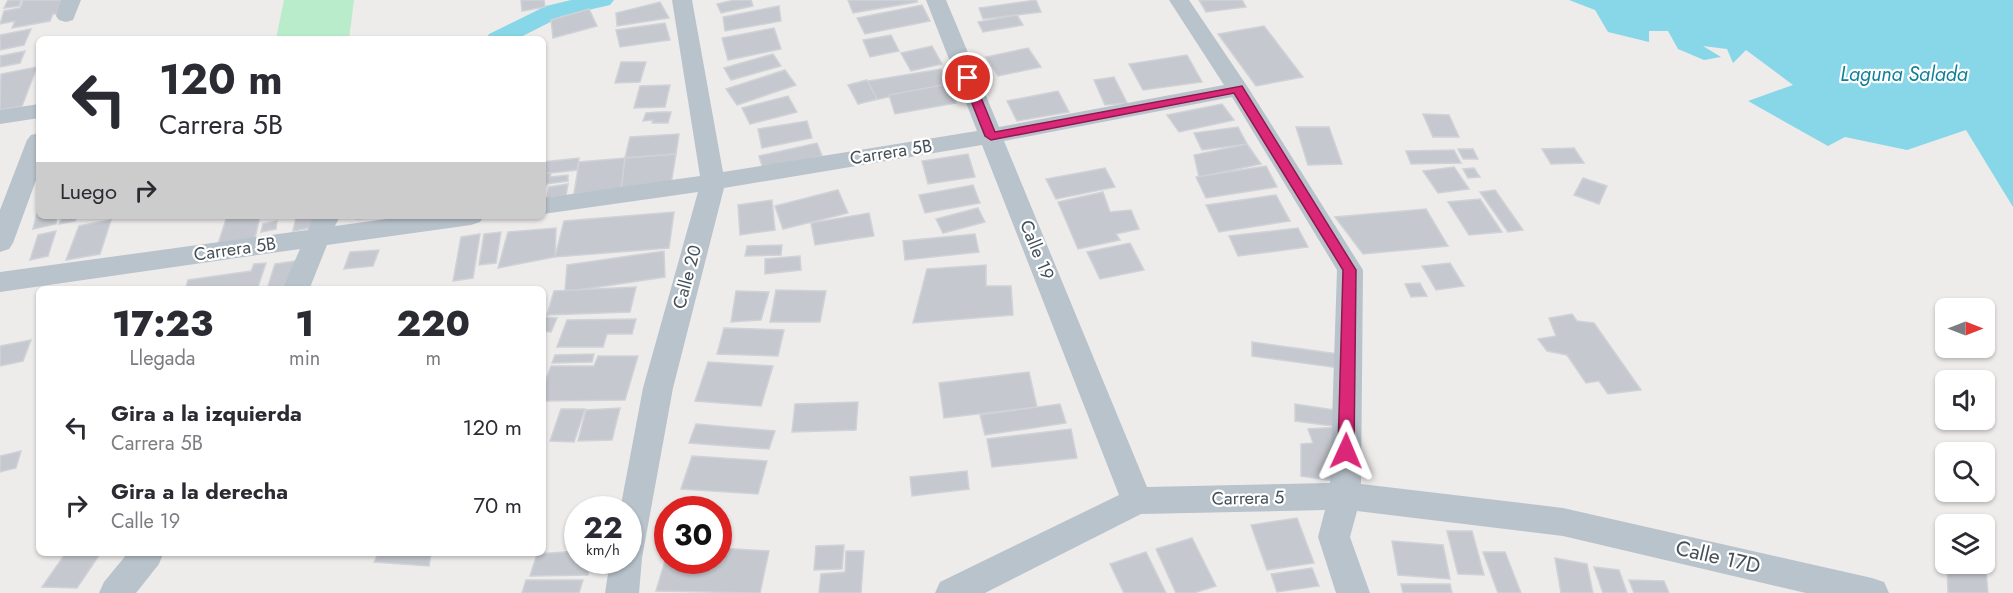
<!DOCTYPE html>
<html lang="es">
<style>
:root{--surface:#fff;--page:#f7f7f7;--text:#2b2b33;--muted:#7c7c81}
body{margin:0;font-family:Jost,sans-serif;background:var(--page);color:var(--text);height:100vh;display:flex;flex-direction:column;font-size:22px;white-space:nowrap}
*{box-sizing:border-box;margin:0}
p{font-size:20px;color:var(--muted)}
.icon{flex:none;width:33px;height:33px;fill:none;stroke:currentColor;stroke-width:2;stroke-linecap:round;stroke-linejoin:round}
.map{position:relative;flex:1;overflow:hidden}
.sheet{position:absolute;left:36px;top:286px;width:510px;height:270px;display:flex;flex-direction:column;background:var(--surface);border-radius:9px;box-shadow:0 2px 4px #0004}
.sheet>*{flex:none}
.guide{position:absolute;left:36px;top:36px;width:510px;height:183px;border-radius:9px;box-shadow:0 2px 4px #0004;background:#fff;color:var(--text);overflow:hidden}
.needle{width:39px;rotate:90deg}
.tools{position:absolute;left:1935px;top:298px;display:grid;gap:12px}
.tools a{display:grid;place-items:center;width:60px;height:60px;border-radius:9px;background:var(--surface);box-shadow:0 2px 4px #0004;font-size:30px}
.speed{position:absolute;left:564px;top:496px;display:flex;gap:12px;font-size:30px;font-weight:700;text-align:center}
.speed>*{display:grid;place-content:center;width:78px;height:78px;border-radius:50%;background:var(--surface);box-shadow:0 2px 4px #0004;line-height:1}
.speed small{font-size:15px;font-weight:400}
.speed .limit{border:9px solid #d22;background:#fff;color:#111}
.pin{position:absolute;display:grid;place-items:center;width:51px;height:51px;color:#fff;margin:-26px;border:3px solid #fff;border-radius:50%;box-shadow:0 2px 6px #0007}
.me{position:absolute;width:66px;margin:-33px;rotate:1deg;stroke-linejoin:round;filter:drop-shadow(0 0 4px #0008)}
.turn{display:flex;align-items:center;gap:21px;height:126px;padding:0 24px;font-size:27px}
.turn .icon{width:78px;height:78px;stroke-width:2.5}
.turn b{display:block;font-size:42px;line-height:51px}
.then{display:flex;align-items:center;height:57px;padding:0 24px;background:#0003;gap:12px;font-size:22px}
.eta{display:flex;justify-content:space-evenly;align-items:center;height:102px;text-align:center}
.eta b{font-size:36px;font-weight:800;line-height:42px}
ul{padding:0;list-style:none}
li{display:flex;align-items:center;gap:18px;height:78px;padding:0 24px}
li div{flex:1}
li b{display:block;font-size:22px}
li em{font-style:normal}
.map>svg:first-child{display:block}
.green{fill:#b9eccb}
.water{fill:#87d7e8}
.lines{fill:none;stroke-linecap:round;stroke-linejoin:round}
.canal{fill:#87d7e8;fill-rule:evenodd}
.building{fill:#c5c8ce;stroke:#cfd2d7;stroke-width:1.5}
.street{fill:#b9c3cb;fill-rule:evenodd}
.route{fill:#db2777;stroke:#8e194d;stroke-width:1.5}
.labels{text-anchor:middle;stroke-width:4.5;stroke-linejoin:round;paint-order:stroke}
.street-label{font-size:18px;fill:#444f58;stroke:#fff}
.water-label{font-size:20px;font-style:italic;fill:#108098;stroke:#fff}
.near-street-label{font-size:21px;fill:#444f58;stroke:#fff}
</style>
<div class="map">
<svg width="2013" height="593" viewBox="0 0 2013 593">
<rect width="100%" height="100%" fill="#eeebeb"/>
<!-- green -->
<polygon class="green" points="284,0 354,0 349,39 276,39"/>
<!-- water -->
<polygon class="water" points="1569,0 2013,0 2013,207 1966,130 1907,150 1845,137 1828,146 1748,101 1793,85 1746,50 1733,63 1727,49 1703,46 1721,57 1704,60 1678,49 1668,31 1649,31 1649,42 1608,32 1595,10"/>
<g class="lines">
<!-- canal -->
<polygon class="canal" points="571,0 614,0 610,5 562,16 517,39 486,39 489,34 546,6"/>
</g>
<!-- building -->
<g class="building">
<polygon points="8,0 21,0 19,6 4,8"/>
<polygon points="23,0 63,0 58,14 53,14 50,21 12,28 15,21 0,24 4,11 20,8"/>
<polygon points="521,0 544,0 545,7 522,11"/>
<polygon points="734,0 751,0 753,6 721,13 717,4"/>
<polygon points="848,0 917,0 917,2 853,13"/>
<polygon points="1036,0 1041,12 983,19 979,8"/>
<polygon points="1199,0 1242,0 1246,7 1206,12"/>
<polygon points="660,2 669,18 617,26 616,13"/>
<polygon points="922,5 930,21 865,34 857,18"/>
<polygon points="779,6 781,21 725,31 723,17"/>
<polygon points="589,9 597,26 553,38 551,20"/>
<polygon points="1017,15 1023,25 983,32 978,22"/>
<polygon points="665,23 670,40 620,47 616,30"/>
<polygon points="1264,26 1303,77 1256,86 1218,34"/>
<polygon points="774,28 781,49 728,60 722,38"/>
<polygon points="31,29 24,45 0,50 0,35"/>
<polygon points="891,35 899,51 870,57 863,40"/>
<polygon points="932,46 942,64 911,71 901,53"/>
<polygon points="1028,48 1041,67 998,76 986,57"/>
<polygon points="25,51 20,63 0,67 0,56"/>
<polygon points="773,54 781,66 731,80 724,68"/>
<polygon points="1187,55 1202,82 1143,90 1129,64"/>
<polygon points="621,62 646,62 640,82 615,83"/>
<polygon points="37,67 22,106 0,110 1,74"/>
<polygon points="941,69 948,84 866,102 856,83"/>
<polygon points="785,70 796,85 737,105 726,89"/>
<polygon points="1114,77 1127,103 1105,105 1094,80"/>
<polygon points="867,80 877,99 858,104 848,85"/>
<polygon points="948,84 956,103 895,114 889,95"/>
<polygon points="670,85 665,107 634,108 640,86"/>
<polygon points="1058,91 1069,112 1017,121 1007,101"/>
<polygon points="788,96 797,112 750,124 742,108"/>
<polygon points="1222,104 1234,120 1179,132 1167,115"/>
<polygon points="659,112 671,112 668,123 652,123 653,120 643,121 646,113"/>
<polygon points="1423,114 1449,115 1459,137 1433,137"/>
<polygon points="807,121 812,138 762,148 758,129"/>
<polygon points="1238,127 1247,144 1202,150 1194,133"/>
<polygon points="1296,127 1329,127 1342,164 1308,165"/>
<polygon points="679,134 676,154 625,158 630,137"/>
<polygon points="817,143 822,156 763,169 759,156"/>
<polygon points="1247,144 1261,164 1199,177 1194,155"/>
<polygon points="1574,148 1584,163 1551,164 1542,149"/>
<polygon points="1458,149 1473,149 1478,159 1463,159"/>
<polygon points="1454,150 1461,163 1411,164 1406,151"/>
<polygon points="676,154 671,184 621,189 625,158"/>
<polygon points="968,154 975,177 928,184 922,161"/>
<polygon points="579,158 577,170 543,174 543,162"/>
<polygon points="625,158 621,189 574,194 579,162"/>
<polygon points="1266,166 1277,187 1206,198 1196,177"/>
<polygon points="1454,167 1469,189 1438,193 1423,171"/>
<polygon points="1105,168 1115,187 1056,199 1046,179"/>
<polygon points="1474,168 1480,177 1468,178 1463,169"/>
<polygon points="551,173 550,177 568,175 568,181 546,184 543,201 543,174"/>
<polygon points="1583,178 1607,186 1599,204 1574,195"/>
<polygon points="568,184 566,195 547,198 549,187"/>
<polygon points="973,185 980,203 925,213 919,195"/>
<polygon points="838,190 848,213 783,229 775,206"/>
<polygon points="1495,190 1523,230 1508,232 1480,192"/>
<polygon points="1103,192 1110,212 1131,210 1139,229 1116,234 1120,240 1078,249 1058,202"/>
<polygon points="1276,195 1290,221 1219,232 1206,205"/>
<polygon points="1480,199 1502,232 1469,235 1448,202"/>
<polygon points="772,200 775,230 740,235 738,205"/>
<polygon points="38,208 39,216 57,216 56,224 33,229"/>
<polygon points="978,208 985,222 943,233 936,219"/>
<polygon points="1426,209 1448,246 1363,254 1335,217"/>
<polygon points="674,212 669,248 555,257 564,221"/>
<polygon points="869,213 874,236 815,245 811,223"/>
<polygon points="63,216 78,216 75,221 59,224"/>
<polygon points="227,216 260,216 255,238 218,244"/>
<polygon points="317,216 315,227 293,231 296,217"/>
<polygon points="359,216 399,216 357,219"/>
<polygon points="111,220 100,254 66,260 79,226"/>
<polygon points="277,221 276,229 261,232 263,224"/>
<polygon points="556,228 555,257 498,268 508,232"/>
<polygon points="1298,228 1308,247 1238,256 1229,236"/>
<polygon points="56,231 48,256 30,260 38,235"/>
<polygon points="501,232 496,263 479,265 484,234"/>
<polygon points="480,234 473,278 453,281 461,237"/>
<polygon points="975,234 979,252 905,260 903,241"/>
<polygon points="1130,243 1144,270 1100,279 1087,252"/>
<polygon points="782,245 781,255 745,256 747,246"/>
<polygon points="379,250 373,266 344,269 350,252"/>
<polygon points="664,251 665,277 565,292 567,265"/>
<polygon points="800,256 801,270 765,274 765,259"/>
<polygon points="296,261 289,285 267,289 275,264"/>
<polygon points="266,263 257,290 185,290 188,280 251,271 254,264"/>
<polygon points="1450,263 1464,286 1436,290 1422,266"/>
<polygon points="986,265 986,286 1011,286 1013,315 913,323 927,269"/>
<polygon points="1420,283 1427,296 1411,297 1405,284"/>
<polygon points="636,287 630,312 547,315 554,291"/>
<polygon points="776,290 826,291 820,322 770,322"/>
<polygon points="736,291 769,292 761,320 731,322"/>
<polygon points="1572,314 1577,321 1594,323 1641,390 1608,394 1599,381 1586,383 1567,355 1547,351 1538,339 1556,336 1549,318"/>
<polygon points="543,317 557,318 551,332 543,331"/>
<polygon points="636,319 632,334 607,334 603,347 557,347 567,320"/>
<polygon points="724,328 784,330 778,356 717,354"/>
<polygon points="31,340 23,361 0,366 0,346"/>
<polygon points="1252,342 1338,354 1339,368 1252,356"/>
<polygon points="594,354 592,362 552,363 555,355"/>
<polygon points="598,356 638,356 625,400 543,401 543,388 551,366 594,366"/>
<polygon points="708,362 773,366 761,406 695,401"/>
<polygon points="1029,372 1037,407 944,418 939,383"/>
<polygon points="858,402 856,430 792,432 795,404"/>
<polygon points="1060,404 1066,423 985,435 980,415"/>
<polygon points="1295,404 1340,411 1340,427 1295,421"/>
<polygon points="620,408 612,440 578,441 586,410"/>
<polygon points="561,409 585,409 574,442 550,441"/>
<polygon points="696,424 775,431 769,449 689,443"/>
<polygon points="1340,427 1340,482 1301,476 1301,444 1313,443 1308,429"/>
<polygon points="1071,429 1077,458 992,467 987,439"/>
<polygon points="21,451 16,468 0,472 0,456"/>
<polygon points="692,456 767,461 758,494 681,489"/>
<polygon points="967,471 969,489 912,496 910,477"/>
<polygon points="1297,518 1314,563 1267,570 1251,525"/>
<polygon points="1447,531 1472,531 1484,575 1458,574"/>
<polygon points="1192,538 1216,586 1194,593 1176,593 1156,549"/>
<polygon points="1392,541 1443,545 1450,579 1398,575"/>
<polygon points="844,545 842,569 814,570 816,546"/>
<polygon points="718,548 769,551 760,593 656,591 668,551 668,561 718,561"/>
<polygon points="1984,549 1988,593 1948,593 1947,564 1984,564"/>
<polygon points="578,551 578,561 591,561 588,575 530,576 537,554"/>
<polygon points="846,551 864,551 861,593 819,593 821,574 845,572"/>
<polygon points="1146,552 1166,593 1124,593 1110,564"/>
<polygon points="1483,552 1505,552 1521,593 1498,593"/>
<polygon points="65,554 100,554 77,588 42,587"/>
<polygon points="378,554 431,554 429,566 374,562"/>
<polygon points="1555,558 1587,564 1593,593 1561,593"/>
<polygon points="1594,567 1619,570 1627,593 1603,593"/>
<polygon points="1312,568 1319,586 1277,592 1271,574"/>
<polygon points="526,580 583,580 579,593 522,593"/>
<polygon points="1629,580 1664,581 1669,593 1634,593"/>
<polygon points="1401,584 1450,584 1452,593 1403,593"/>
</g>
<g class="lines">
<!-- street -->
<g class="street">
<polygon points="61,0 81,0 73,20 66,22 59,20 56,16"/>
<path d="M 672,0 L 692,0 L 723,172 L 977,131 L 926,0 L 946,0 L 999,127 L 1224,85 L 1169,0 L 1189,0 L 1249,89 L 1363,270 L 1361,484 L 1563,508 L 1872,578 L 1884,582 L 1889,593 L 1806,593 L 1563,536 L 1357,511 L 1350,537 L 1370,593 L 1336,593 L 1318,537 L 1325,510 L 1141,514 L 985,593 L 935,593 L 940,582 L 1119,495 L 982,145 L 724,188 L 673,388 L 642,558 L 639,593 L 605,593 L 610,561 L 628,561 L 628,510 L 620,510 L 643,388 L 698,192 L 543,214 L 543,198 L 700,176 ZM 1232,97 L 1337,270 L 1330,483 L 1147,487 L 1004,141 Z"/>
<polygon points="39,104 39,118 0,124 0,110"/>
<polygon points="39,133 39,172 13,243 9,249 0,252 0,210 27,140 31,135"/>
<polygon points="314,216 340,216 335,226 409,216 484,216 480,222 471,225 327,245 309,290 282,290 300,249 0,292 0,272 308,230"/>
<polygon points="127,554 163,554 159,564 136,593 99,593 104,582"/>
</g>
</g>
<!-- route -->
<polygon class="route" points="968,74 973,78 995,132 1242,86 1356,270 1354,451 1351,455 1346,457 1340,455 1338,451 1343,270 1234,93 991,140 985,136 962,78"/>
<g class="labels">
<!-- street labels -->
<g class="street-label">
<text transform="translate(891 152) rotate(-9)" y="6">Carrera 5B</text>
<text transform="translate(235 249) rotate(-8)" y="6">Carrera 5B</text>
<text transform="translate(1037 250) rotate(68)" y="6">Calle 19</text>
<text transform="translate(687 277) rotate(-75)" y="6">Calle 20</text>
<text transform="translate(1248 498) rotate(-1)" y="6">Carrera 5</text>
</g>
<!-- water labels -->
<g class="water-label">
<text x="1904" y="81">Laguna Salada</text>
</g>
<!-- near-street labels -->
<g class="near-street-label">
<text transform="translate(1718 557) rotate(13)" y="7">Calle 17D</text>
</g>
</g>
</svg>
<div class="tools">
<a><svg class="needle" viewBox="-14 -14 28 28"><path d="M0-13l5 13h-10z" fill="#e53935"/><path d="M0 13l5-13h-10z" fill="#7c7c81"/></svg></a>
<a><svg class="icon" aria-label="sound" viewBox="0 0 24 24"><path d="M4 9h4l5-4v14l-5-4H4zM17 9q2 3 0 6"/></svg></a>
<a><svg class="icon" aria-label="search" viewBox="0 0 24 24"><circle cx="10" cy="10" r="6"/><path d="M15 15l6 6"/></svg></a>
<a><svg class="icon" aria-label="layers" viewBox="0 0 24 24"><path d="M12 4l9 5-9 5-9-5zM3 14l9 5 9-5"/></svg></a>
</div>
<div class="speed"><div>22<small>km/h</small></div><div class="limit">30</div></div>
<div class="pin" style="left:968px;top:78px;background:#d93025"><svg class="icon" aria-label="arrive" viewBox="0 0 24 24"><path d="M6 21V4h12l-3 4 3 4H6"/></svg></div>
<svg class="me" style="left:1346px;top:451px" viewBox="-20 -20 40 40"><path d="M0-17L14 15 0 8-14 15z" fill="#db2777" stroke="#fff" stroke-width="4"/></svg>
<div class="guide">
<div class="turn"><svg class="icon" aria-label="left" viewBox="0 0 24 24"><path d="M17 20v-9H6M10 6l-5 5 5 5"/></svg><div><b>120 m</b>Carrera 5B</div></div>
<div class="then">Luego<svg class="icon" aria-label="right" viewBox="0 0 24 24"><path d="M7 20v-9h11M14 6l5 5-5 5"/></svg></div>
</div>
<section class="sheet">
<div class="eta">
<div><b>17:23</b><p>Llegada</p></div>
<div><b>1</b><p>min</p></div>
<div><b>220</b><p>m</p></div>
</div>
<ul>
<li><svg class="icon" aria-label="left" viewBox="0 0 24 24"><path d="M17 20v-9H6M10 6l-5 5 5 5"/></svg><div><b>Gira a la izquierda</b><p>Carrera 5B</p></div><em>120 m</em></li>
<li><svg class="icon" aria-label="right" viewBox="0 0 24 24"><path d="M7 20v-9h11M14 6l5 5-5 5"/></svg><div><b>Gira a la derecha</b><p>Calle 19</p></div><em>70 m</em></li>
</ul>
</section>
</div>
